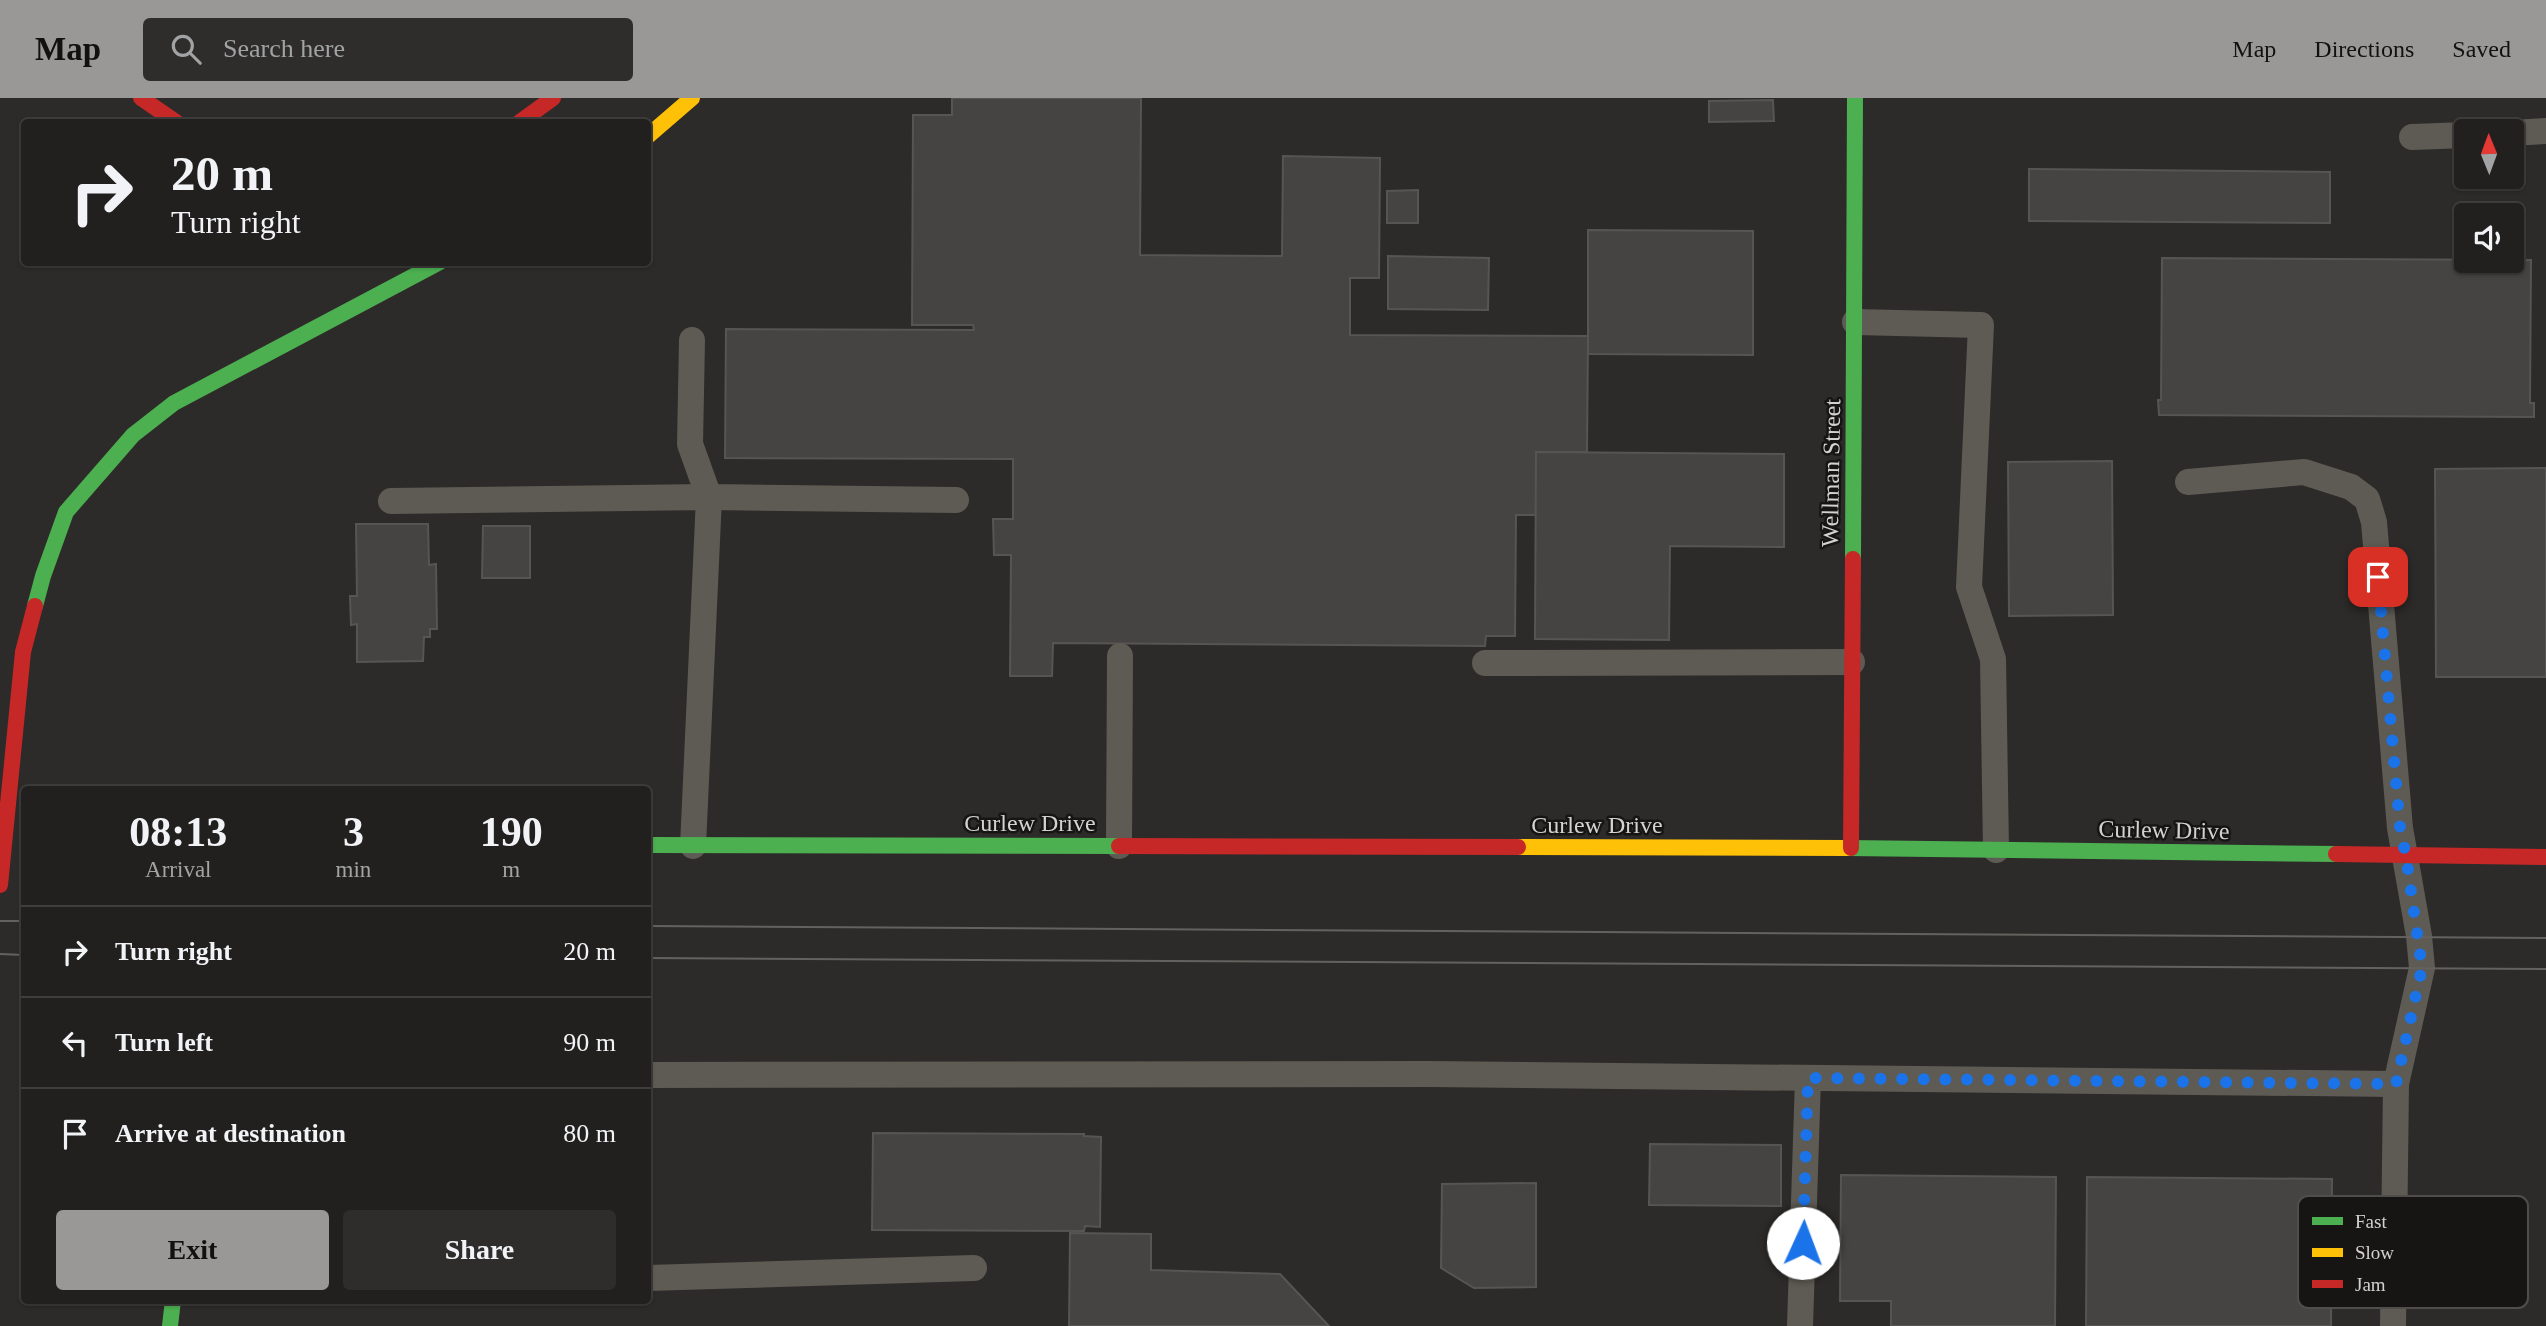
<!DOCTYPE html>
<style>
:root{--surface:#22201f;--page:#2e2d2c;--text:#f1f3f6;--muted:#a2a3a4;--line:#3f3e3d;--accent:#9a9896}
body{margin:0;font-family:Georgia,serif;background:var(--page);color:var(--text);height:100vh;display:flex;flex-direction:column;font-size:26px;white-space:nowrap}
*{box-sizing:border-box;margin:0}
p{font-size:23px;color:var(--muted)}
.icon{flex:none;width:38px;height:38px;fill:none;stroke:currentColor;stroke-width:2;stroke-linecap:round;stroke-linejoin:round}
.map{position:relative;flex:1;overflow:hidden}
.sheet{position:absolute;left:21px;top:688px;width:630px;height:518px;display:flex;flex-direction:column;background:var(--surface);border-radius:7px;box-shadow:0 2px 5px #0004,0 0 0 2px var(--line)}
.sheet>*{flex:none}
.top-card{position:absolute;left:21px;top:21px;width:630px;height:147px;border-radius:7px;box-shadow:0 2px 5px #0004,0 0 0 2px var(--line);background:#22201f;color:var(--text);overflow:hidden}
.needle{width:46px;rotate:359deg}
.controls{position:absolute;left:2454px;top:21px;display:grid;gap:14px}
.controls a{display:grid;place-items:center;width:70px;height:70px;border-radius:7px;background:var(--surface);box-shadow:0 2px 5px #0004,0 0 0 2px var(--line);font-size:35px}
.pin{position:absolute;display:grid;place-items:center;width:60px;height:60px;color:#fff;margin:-30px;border-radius:14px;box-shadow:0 4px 10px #0006}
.me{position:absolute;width:77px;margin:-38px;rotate:2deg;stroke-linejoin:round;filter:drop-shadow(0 0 5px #0008)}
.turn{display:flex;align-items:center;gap:24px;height:147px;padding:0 35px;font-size:32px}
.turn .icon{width:91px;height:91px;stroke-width:2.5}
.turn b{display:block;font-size:49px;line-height:60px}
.eta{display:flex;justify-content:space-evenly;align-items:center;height:119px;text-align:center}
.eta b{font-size:42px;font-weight:700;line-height:49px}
.cta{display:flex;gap:14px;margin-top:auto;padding:14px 35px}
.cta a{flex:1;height:80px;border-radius:7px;background:var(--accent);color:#111;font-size:28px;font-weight:700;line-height:80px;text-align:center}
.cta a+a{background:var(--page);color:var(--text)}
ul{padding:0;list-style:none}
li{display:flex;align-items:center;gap:21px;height:91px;padding:0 35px;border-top:2px solid var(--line)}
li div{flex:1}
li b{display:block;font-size:26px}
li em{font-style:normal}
header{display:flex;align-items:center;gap:42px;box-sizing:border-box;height:98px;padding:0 35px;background:var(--accent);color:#111}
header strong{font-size:33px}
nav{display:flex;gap:38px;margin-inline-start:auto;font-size:24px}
.search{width:490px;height:63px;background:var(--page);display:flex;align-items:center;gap:18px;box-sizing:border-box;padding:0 24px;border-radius:7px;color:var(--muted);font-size:26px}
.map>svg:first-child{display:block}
.building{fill:#464442;stroke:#565553;stroke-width:2}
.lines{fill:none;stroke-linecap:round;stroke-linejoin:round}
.lane{stroke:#5e5b54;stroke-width:26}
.fast{stroke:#4caf50;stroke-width:16}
.slow{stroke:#ffc107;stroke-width:16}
.jam{stroke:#c62828;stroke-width:16}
.tram{stroke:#64625f;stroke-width:2}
.route{stroke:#1a73e8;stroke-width:12;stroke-dasharray:0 21.6}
.labels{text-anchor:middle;stroke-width:5;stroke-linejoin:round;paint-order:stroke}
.street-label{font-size:24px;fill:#d4d2d0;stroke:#161513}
.key{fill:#161513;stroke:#4f4e4c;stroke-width:2}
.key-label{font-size:19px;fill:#d4d2d0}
</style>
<header>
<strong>Map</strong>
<div class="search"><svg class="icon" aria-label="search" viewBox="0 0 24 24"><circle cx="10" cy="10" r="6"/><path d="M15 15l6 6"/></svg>Search here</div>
<nav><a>Map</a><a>Directions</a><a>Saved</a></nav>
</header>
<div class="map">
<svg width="2546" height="1228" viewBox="0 0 2546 1228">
<rect width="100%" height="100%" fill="#2d2b29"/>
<!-- building -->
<g class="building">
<polygon points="952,0 1141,0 1140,157 1282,158 1283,58 1380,60 1379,180 1350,180 1350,237 1588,238 1587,354 1536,354 1536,417 1516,417 1515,538 1486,538 1485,548 1053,545 1052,578 1010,578 1011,457 994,457 993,421 1013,421 1013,361 725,360 726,231 974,232 973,227 912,227 913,17 952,17"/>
<polygon points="1773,2 1774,23 1709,24 1709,3"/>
<polygon points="2029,71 2330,74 2330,125 2029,123"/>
<polygon points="1418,92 1418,125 1387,125 1387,93"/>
<polygon points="1588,132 1753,133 1753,257 1588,256"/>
<polygon points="1388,158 1489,160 1488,212 1388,211"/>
<polygon points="2162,160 2531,162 2530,305 2534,305 2534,319 2159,317 2158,302 2161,302"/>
<polygon points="1536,354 1784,356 1784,449 1670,448 1669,542 1535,541"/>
<polygon points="2112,363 2113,517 2009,518 2008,364"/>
<polygon points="2546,370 2546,579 2436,579 2435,371"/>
<polygon points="356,426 428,426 429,467 436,466 437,531 430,531 430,539 424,539 423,563 357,564 357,526 351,527 350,498 357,498"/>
<polygon points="483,428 530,428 530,480 482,480"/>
<polygon points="873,1035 1084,1036 1084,1038 1101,1039 1100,1129 1085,1128 1084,1133 872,1132"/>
<polygon points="1650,1046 1781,1047 1781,1108 1649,1107"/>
<polygon points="1841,1077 2056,1079 2055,1228 1891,1228 1891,1203 1840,1203"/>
<polygon points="2087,1079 2332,1081 2331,1228 2086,1228"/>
<polygon points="1536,1085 1536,1189 1474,1190 1441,1170 1442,1086"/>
<polygon points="1070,1135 1151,1136 1151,1172 1280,1176 1329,1228 1069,1228"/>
</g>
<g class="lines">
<!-- lane -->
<g class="lane">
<polyline points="2511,35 2546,33"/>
<polyline points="2412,39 2466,37"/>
<polyline points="1855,224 1981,227 1969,489 1993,561 1996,752"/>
<polyline points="692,242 690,346 709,399 956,402"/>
<polyline points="2188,384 2304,374 2351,389 2367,401 2374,424 2400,730 2419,838 2422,870 2396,986 2393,1228"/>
<polyline points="391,403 709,399 693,748"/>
<polyline points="1485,565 1852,564"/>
<polyline points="1119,748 1120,558"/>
<polyline points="648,977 1428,976 2396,986"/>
<polyline points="648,1180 974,1170"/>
<polyline points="1800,1228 1808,980"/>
</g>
<!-- fast -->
<g class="fast">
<polyline points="1853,461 1855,0"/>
<polyline points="35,508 43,478 66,414 133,337 174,305 440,164"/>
<polyline points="648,747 1119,748"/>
<polyline points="1847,750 2336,756"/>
<polyline points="170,1228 173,1202"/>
</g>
<!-- slow -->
<g class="slow">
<polyline points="648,38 692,0"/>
<polyline points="1518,749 1847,750"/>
</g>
<!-- jam -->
<g class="jam">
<polyline points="141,0 176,24"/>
<polyline points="520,24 553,0"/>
<polyline points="1119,748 1518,749"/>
<polyline points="1851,750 1853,461"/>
<polyline points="2336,756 2546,759"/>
<polyline points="0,787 23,554 35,508"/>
</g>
<!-- tram -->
<g class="tram">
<polyline points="0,823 24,823"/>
<polyline points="648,828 2546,840"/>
<polyline points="0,856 24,857"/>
<polyline points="648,860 2546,871"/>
</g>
</g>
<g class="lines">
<!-- route -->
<polyline class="route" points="1803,1145 1808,980 2396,986 2422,870 2406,758 2400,730 2378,479"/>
</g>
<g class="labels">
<!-- street labels -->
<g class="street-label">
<text transform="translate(1831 375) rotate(-89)" y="8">Wellman Street</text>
<text x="1030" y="733">Curlew Drive</text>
<text x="1597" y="735">Curlew Drive</text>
<text transform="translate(2164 732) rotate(1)" y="8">Curlew Drive</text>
</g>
</g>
<!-- legend -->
<rect x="2298" y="1098" width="230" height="112" rx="10" class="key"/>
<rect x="2312" y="1119" width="31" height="8" fill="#4caf50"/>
<rect x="2312" y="1150" width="31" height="9" fill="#ffc107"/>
<rect x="2312" y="1182" width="31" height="8" fill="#c62828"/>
<g class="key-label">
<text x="2355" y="1130">Fast</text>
<text x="2355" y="1161">Slow</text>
<text x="2355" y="1193">Jam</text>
</g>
</svg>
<div class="controls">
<a><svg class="needle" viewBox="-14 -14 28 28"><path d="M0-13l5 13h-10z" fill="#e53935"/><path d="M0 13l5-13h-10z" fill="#a2a3a4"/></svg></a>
<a><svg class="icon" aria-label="sound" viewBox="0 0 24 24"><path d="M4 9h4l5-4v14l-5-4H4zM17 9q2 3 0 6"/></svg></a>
</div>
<div class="pin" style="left:2378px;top:479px;background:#d93025"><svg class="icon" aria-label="arrive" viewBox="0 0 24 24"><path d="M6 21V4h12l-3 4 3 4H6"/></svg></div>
<svg class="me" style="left:1803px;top:1145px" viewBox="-20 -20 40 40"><circle r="19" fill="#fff"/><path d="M0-13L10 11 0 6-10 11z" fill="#1a73e8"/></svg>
<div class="top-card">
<div class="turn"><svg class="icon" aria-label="right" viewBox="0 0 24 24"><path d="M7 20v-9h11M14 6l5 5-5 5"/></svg><div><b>20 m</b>Turn right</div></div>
</div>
<section class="sheet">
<div class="eta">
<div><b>08:13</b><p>Arrival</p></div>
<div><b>3</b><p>min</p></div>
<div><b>190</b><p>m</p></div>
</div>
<ul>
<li><svg class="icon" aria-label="right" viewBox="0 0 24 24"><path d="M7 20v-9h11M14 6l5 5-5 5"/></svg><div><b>Turn right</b></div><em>20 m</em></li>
<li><svg class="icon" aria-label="left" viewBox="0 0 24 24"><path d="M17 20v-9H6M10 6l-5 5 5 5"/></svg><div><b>Turn left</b></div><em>90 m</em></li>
<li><svg class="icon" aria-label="arrive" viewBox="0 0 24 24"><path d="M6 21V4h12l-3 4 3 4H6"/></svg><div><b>Arrive at destination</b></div><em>80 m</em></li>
</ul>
<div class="cta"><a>Exit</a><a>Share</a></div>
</section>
</div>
